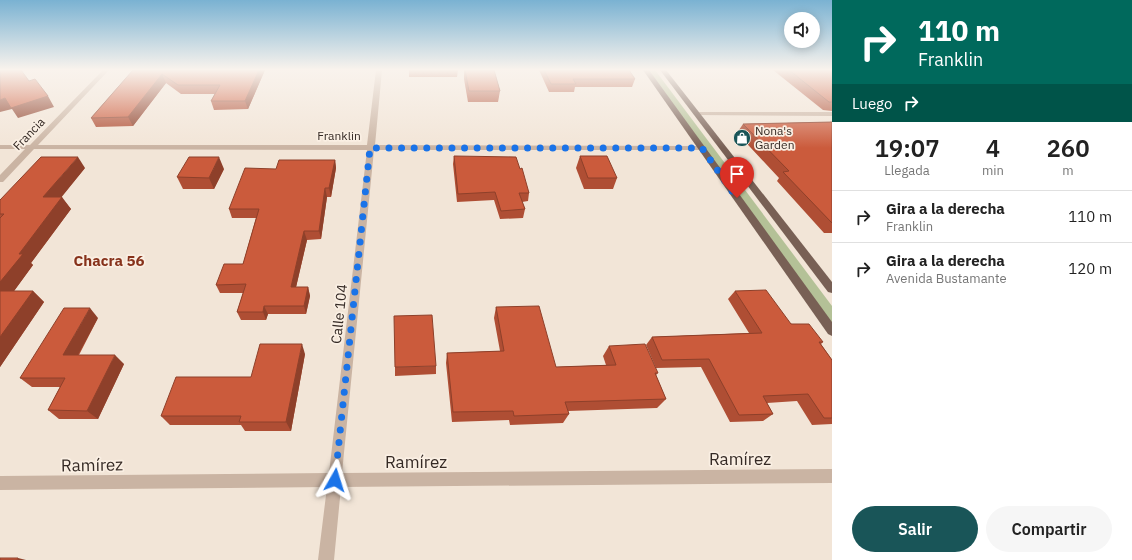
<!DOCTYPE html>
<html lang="es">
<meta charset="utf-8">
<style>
:root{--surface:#fff;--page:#f6f6f6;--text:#222;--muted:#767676;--line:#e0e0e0;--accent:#195558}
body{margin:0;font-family:"IBM Plex Sans",sans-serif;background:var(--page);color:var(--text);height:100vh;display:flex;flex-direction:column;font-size:15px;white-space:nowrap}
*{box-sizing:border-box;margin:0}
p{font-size:13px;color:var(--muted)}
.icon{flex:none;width:22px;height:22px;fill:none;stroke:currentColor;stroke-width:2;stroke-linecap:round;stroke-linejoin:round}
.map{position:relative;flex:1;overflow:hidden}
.panel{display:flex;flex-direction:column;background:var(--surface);width:300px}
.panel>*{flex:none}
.hud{background:#00695c;color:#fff;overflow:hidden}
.buttons{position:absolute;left:784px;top:12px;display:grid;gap:8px}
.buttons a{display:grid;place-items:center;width:36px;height:36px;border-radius:50%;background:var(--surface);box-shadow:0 2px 10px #0003;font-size:20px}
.pin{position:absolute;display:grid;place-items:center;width:34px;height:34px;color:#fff;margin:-41px -17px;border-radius:50% 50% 50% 0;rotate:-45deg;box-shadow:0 0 4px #0007}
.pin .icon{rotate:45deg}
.me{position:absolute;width:44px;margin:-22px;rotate:6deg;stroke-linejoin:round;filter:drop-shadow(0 0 3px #0008)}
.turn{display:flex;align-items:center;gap:14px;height:84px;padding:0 20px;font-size:18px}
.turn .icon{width:52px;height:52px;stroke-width:2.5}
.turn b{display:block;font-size:28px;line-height:34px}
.then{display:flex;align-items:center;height:38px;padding:0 20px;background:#0003;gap:8px;font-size:15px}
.eta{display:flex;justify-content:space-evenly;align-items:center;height:68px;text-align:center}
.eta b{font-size:24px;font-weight:600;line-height:28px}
.primary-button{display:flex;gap:8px;margin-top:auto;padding:8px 20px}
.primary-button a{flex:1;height:46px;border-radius:24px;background:var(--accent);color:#fff;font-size:16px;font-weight:600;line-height:46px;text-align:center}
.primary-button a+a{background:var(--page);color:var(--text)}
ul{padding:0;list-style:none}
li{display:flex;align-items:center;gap:12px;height:52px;padding:0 20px;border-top:1px solid var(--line)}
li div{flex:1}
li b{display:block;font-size:15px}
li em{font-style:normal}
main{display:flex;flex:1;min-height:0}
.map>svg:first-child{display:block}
.green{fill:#b4c197}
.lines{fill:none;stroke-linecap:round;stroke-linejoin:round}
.minor{fill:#cab4a3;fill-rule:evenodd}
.major{fill:#786055;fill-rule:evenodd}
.wall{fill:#af4e34}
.shaded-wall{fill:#8e402a}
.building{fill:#cb5b3c;stroke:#8e402a}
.route{stroke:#1a73e8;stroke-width:7;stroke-dasharray:0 12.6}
.labels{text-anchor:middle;stroke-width:3.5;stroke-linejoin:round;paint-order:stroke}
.far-poi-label{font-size:12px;fill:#352a25;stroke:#faefe3;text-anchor:start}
.far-street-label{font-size:12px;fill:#352a25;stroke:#faefe3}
.street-label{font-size:14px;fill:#352a25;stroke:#faefe3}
.neighbourhood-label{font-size:15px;font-weight:bold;fill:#87321b;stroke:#faefe3}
.near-street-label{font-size:17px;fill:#352a25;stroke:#faefe3}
</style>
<main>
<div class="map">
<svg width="832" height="560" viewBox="0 0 832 560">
<rect width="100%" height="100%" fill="#f2e5d7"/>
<!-- green -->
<polygon class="green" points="647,70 655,70 832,306 832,330"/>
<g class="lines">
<!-- minor -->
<g class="minor">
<polygon points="103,70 109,70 38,145 367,145 376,70 382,70 375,145 702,146 706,148 702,150 374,150 342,473 832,469 832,483 341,487 334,560 318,560 327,487 0,490 0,476 329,473 367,150 34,149 3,182 0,182 0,175 25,149 0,149 0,145 30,145"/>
<polygon points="698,112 832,112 832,116 696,115 696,113"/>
</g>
<!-- major -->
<g class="major">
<polygon points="643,70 649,70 832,322 832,336 828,334"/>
<polygon points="660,70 666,70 832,282 832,293 828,292"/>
</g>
</g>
<!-- wall -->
<g class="wall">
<polygon points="133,70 265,70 248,109 214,110 211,101 215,94 181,94 166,83 133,126 96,127 91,118"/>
<polygon points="409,70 458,70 457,77 409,77"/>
<polygon points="464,70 494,70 500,91 498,102 468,102 464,79"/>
<polygon points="539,70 629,70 635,79 632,87 575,87 574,92 549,92"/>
<polygon points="773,70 832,70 832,111 823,110"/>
<polygon points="832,122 832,233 824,233 777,181 779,178 737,133 743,124"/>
<polygon points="454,156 520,169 529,193 528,201 522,202 525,209 523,218 500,219 494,200 457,202 453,164"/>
<polygon points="580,156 617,178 613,189 584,189 576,168"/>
<polygon points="335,160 336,168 331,197 327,197 321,239 307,240 296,287 308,287 310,296 306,314 268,314 266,320 241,320 237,312 243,293 220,293 216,285 243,264 256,218 232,218 229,209 276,169"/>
<polygon points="85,168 61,197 71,209 31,263 33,265 14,291 33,291 44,302 0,367 0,200"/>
<polygon points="224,169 214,189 183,189 177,177"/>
<polygon points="735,291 823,342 821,344 832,360 832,424 812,425 797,401 767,403 773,414 763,421 730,422 701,367 656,368 646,345 652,337 749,333 728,299"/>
<polygon points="496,307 556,367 606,365 603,356 609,346 658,373 656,375 666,399 657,408 568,411 569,414 563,423 510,425 509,420 452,422 446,363 447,353 500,351 494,318"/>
<polygon points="98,318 79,355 124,364 98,419 59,419 48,410 60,387 32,387 20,378"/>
<polygon points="305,354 291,431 245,431 241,425 170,425 161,416"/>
<polygon points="436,366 436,374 395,376 395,367"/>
</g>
<!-- shaded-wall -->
<g class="shaded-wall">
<polygon points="259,70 265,70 248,109 245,101"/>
<polygon points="162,74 166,83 133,126 128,117"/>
<polygon points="48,96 54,107 18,118 12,109 0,112 0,100 5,98"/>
<polygon points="78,157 85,168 52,209 43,197"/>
<polygon points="219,157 224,169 214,189 209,178"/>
<polygon points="335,160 336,168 331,197 329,188"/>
<polygon points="325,188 327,197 321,239 319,231"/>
<polygon points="62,197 71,209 31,263 33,265 6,302 0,297 0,282 19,254"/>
<polygon points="304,231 307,240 294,296 291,287"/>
<polygon points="308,287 310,296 306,314 304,306"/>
<polygon points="33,291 44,302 0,367 0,337"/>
<polygon points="264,306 268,314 266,320 263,312"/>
<polygon points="90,308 98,318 73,364 63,355"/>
<polygon points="302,344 305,354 291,431 286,422"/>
<polygon points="115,355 124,364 98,419 87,411"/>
<polygon points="18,558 26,560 17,560"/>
</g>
<!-- building -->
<g class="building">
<polygon points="0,70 21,70 29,81 35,79 48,96 11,108 5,98 0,100"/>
<polygon points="133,70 259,70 245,101 211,101 220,85 178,85 162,74 128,117 91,118"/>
<polygon points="465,70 494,70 500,91 469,91"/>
<polygon points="544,70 629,70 635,79 573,79 576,84 551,84"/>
<polygon points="789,70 832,70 832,102 829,102"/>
<polygon points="832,122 832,223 783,172 789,171 743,124"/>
<polygon points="454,156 516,157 520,169 522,168 529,193 519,193 525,209 501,211 495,192 458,194"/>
<polygon points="580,156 607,156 617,178 588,178"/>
<polygon points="41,157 78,157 43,197 62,197 19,254 23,254 0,282 0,218 4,214 0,214 0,200"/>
<polygon points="189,157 219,157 209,178 177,177"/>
<polygon points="279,160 335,160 329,188 325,188 319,231 304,231 291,287 308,287 304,306 264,306 263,312 237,312 246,284 216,285 224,264 243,264 259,209 229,209 245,168 276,169"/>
<polygon points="766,290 791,324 809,324 823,342 819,342 832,360 832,418 824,418 808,394 763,396 773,414 739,415 709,359 662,360 652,337 762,333 735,291"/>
<polygon points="0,291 33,291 0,337"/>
<polygon points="539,306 556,367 616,365 609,346 645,344 658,373 655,373 666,399 565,402 569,414 514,416 513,411 453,412 447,353 504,351 496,307"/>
<polygon points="64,308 90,308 63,355 115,355 87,411 48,410 65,378 20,378"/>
<polygon points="432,315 436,366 395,367 394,316"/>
<polygon points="260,344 302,344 286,422 239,422 241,416 161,416 176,377 251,377"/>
<polygon points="0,558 18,558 17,560 0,560"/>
</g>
<!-- sky -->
<linearGradient id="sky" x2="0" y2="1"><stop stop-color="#7ab2d2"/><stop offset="0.47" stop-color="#f9f3ed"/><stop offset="1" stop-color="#f9f3ed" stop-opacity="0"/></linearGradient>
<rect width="832" height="148" fill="url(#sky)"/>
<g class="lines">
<!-- route -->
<polyline class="route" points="335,480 370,148 702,148 737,198"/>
</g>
<!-- icons -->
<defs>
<symbol id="shop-disc" viewBox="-11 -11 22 22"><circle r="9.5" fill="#195558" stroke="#faefe3"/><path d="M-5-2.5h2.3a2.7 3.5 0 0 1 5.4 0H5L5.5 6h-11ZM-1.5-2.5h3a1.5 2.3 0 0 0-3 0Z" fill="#fff"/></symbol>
</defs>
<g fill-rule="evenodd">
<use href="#shop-disc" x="732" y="128" width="20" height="20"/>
</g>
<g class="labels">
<!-- far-poi labels -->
<g class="far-poi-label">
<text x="755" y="135">Nona's<tspan x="755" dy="14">Garden</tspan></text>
</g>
<!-- far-street labels -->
<g class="far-street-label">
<text transform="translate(29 134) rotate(-46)" y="4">Francia</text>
<text x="339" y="140">Franklin</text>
</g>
<!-- street labels -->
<g class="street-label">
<text transform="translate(339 314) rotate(-84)" y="5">Calle 104</text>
</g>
<!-- neighbourhood labels -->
<g class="neighbourhood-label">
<text x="109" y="266">Chacra 56</text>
</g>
<!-- near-street labels -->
<g class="near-street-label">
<text x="740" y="465">Ramírez</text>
<text x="416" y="468">Ramírez</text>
<text transform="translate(92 465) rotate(-1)" y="6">Ramírez</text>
</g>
</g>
</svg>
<div class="buttons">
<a><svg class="icon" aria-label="sound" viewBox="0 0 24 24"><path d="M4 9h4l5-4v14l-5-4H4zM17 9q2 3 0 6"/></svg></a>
</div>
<div class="pin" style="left:737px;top:198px;background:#d93025"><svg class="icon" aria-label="arrive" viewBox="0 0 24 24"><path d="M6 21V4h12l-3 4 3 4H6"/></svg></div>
<svg class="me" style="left:335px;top:480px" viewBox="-20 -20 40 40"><path d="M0-17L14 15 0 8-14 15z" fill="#1a73e8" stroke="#fff" stroke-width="4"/></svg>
</div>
<section class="panel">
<div class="hud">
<div class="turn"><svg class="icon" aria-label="right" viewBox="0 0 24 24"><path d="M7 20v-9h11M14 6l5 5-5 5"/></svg><div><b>110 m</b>Franklin</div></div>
<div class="then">Luego<svg class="icon" aria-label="right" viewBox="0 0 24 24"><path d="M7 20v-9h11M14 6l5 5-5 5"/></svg></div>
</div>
<div class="eta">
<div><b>19:07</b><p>Llegada</p></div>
<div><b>4</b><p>min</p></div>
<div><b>260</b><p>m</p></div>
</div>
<ul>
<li><svg class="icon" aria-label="right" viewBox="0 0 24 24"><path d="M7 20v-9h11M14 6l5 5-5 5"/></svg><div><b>Gira a la derecha</b><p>Franklin</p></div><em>110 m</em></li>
<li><svg class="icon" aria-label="right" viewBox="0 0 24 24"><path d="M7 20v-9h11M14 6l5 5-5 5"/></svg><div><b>Gira a la derecha</b><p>Avenida Bustamante</p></div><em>120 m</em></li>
</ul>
<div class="primary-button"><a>Salir</a><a>Compartir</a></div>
</section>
</main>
